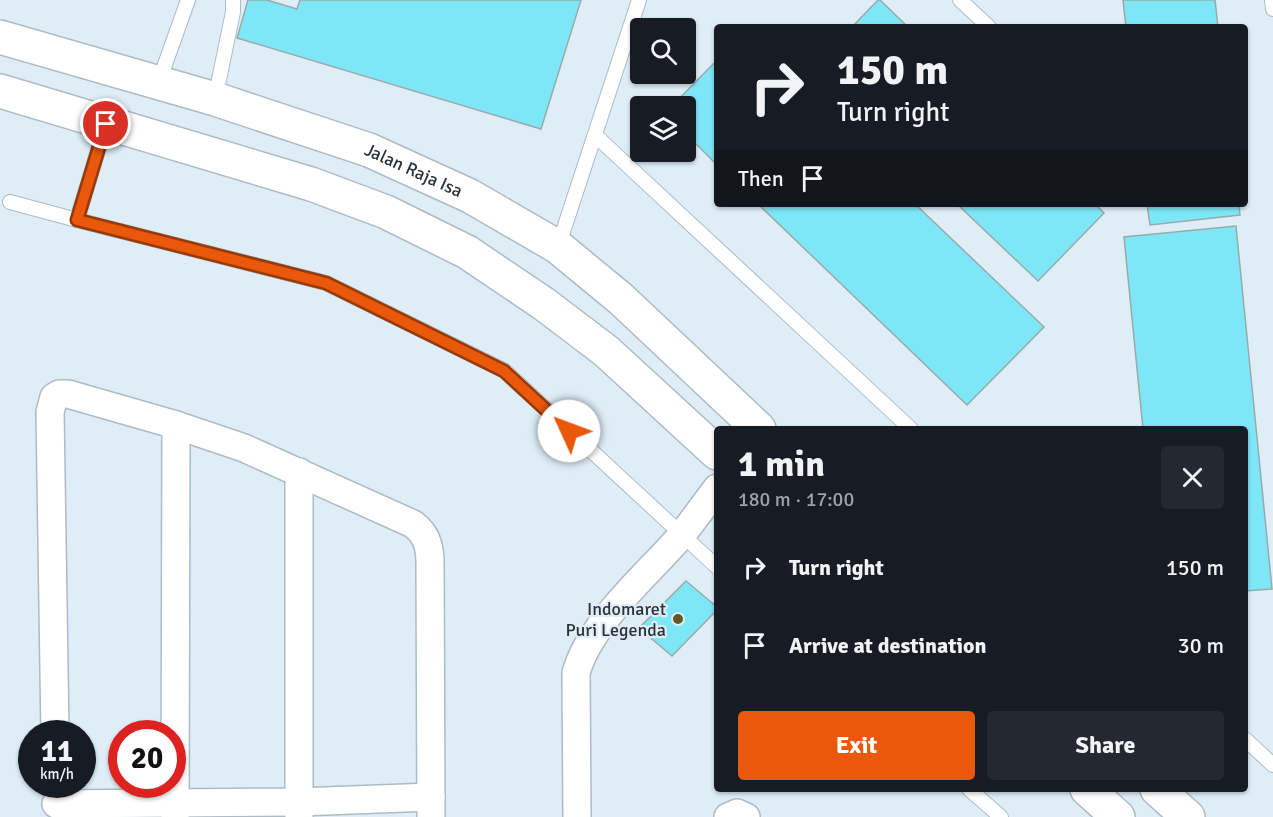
<!DOCTYPE html>
<meta charset="utf-8">
<style>
:root{--surface:#171b24;--page:#242831;--text:#f1f3f6;--muted:#9ea1a6;--accent:#ea580c}
body{margin:0;font-family:Signika,sans-serif;background:var(--page);color:var(--text);height:100vh;display:flex;flex-direction:column;font-size:22px;white-space:nowrap}
*{box-sizing:border-box;margin:0}
p{font-size:20px;color:var(--muted)}
.icon{flex:none;width:33px;height:33px;fill:none;stroke:currentColor;stroke-width:2;stroke-linecap:round;stroke-linejoin:round}
.map{position:relative;flex:1;overflow:hidden}
.drawer{position:absolute;left:714px;top:426px;width:534px;height:366px;display:flex;flex-direction:column;background:var(--surface);border-radius:6px;box-shadow:0 2px 4px #0004}
.drawer>*{flex:none}
.top-card{position:absolute;left:714px;top:24px;width:534px;height:183px;border-radius:6px;box-shadow:0 2px 4px #0004;background:#171b24;color:var(--text);overflow:hidden}
.buttons{position:absolute;left:630px;top:18px;display:grid;gap:12px}
.buttons a{display:grid;place-items:center;width:66px;height:66px;border-radius:6px;background:var(--surface);box-shadow:0 2px 4px #0004;font-size:30px}
.speed{position:absolute;left:18px;top:720px;display:flex;gap:12px;font-size:30px;font-weight:700;text-align:center}
.speed>*{display:grid;place-content:center;width:78px;height:78px;border-radius:50%;background:var(--surface);box-shadow:0 2px 4px #0004;line-height:1}
.speed small{font-size:15px;font-weight:400}
.speed .limit{border:9px solid #d22;background:#fff;color:#111}
.pin{position:absolute;display:grid;place-items:center;width:51px;height:51px;color:#fff;margin:-26px;border:3px solid #fff;border-radius:50%;box-shadow:0 2px 6px #0007}
.me{position:absolute;width:66px;margin:-33px;rotate:313deg;stroke-linejoin:round;filter:drop-shadow(0 0 4px #0008)}
.turn{display:flex;align-items:center;gap:21px;height:126px;padding:0 24px;font-size:27px}
.turn .icon{width:78px;height:78px;stroke-width:2.5}
.turn b{display:block;font-size:42px;line-height:51px}
.then{display:flex;align-items:center;height:57px;padding:0 24px;background:#0003;gap:12px;font-size:22px}
.round{display:grid;place-items:center;flex:none;width:63px;height:63px;border-radius:6px;background:var(--page)}
.head{display:flex;align-items:center;justify-content:space-between;height:102px;padding:0 24px}
h1{font-size:36px;font-weight:700;line-height:45px}
.action{display:flex;gap:12px;margin-top:auto;padding:12px 24px}
.action a{flex:1;height:69px;border-radius:6px;background:var(--accent);color:#fff;font-size:24px;font-weight:700;line-height:69px;text-align:center}
.action a+a{background:var(--page);color:var(--text)}
ul{padding:0;list-style:none}
li{display:flex;align-items:center;gap:18px;height:78px;padding:0 24px}
li div{flex:1}
li b{display:block;font-size:22px}
li em{font-style:normal}
.map>svg:first-child{display:block}
.building{fill:#7ee7f7;stroke:#99aaac;stroke-width:1.5}
.lines{fill:none;stroke-linecap:round;stroke-linejoin:round}
.service-casing{stroke:#adbbc4;stroke-width:16}
.minor-casing{stroke:#adbbc4;stroke-width:30}
.secondary-casing{stroke:#adbbc4;stroke-width:36}
.service{stroke:#fff;stroke-width:14}
.minor{stroke:#fff;stroke-width:27}
.secondary{stroke:#fff;stroke-width:33}
.route-casing{stroke:#983908;stroke-width:15}
.route{stroke:#ea580c;stroke-width:10}
.poi-dot{fill:#635724;stroke:#deedf6;stroke-width:2}
.labels{text-anchor:middle;stroke-width:4.5;stroke-linejoin:round;paint-order:stroke}
.street-label{font-size:18px;fill:#2d3236;stroke:#deedf6}
.poi-label{font-size:18px;fill:#2d3236;stroke:#deedf6;text-anchor:end}
</style>
<div class="map">
<svg width="1273" height="817" viewBox="0 0 1273 817">
<rect width="100%" height="100%" fill="#deedf6"/>
<!-- building -->
<g class="building">
<polygon points="248,0 267,0 297,9 300,0 581,0 541,129 237,38"/>
<polygon points="878,0 880,0 908,27 852,27"/>
<polygon points="1123,0 1215,0 1218,27 1126,27"/>
<polygon points="717,60 717,165 686,134 686,106 672,106"/>
<polygon points="758,204 915,204 1044,327 967,405"/>
<polygon points="957,204 1095,204 1104,213 1038,281"/>
<polygon points="1147,204 1239,204 1240,215 1150,225"/>
<polygon points="1236,226 1272,589 1245,591 1245,429 1143,429 1124,237"/>
<polygon points="686,581 717,607 717,610 672,656 639,628"/>
</g>
<g class="lines">
<defs>
<g id="service">
<polyline points="960,0 989,27"/>
<polyline points="1272,0 1273,9"/>
<polyline points="158,84 188,0"/>
<polyline points="215,99 233,12 233,0"/>
<polyline points="106,124 77,220 326,283 505,371 717,567"/>
<polyline points="596,136 911,429"/>
<polyline points="10,202 77,220"/>
<polyline points="558,247 639,0"/>
<polyline points="1245,739 1273,765"/>
<polyline points="969,789 1001,817"/>
</g>
<g id="minor">
<path d="M 55,734 L 50,412 L 54,397 L 59,394 L 68,394 L 176,425 L 244,448 L 413,524 C 426,534 429,544 430,559 L 431,817"/>
<polyline points="56,804 299,802 431,797"/>
<polyline points="175,817 176,425"/>
<polyline points="299,817 299,472"/>
<path d="M 577,817 L 576,673 C 589,624 647,575 680,537 C 693,521 705,504 717,488"/>
<polyline points="728,817 737,813 746,817"/>
</g>
<g id="secondary">
<path id="s1" d="M 0,37 L 215,99 L 369,150 L 470,196 L 558,247 L 621,299 L 759,429"/>
<polyline points="0,91 311,184 386,212 467,252 544,304 606,351 717,453"/>
<polyline points="1087,789 1118,817"/>
<polyline points="1157,789 1188,817"/>
</g>
</defs>
<!-- service casing -->
<use href="#service" class="service-casing"/>
<!-- minor casing -->
<use href="#minor" class="minor-casing"/>
<!-- secondary casing -->
<use href="#secondary" class="secondary-casing"/>
<!-- service -->
<use href="#service" class="service"/>
<!-- minor -->
<use href="#minor" class="minor"/>
<!-- secondary -->
<use href="#secondary" class="secondary"/>
</g>
<g class="lines">
<defs>
<polyline id="route" points="106,124 77,220 326,283 504,371 569,431"/>
</defs>
<!-- route casing -->
<use href="#route" class="route-casing"/>
<!-- route -->
<use href="#route" class="route"/>
</g>
<!-- markers -->
<circle class="poi-dot" cx="678" cy="619" r="6"/>
<g class="labels">
<!-- street labels -->
<g class="street-label">
<text dy="6" stroke="none"><textPath href="#s1" startOffset="435">Jalan Raja Isa</textPath></text>
</g>
<!-- poi labels -->
<g class="poi-label">
<text x="666" y="615">Indomaret<tspan x="666" dy="21">Puri Legenda</tspan></text>
</g>
</g>
</svg>
<div class="buttons">
<a><svg class="icon" aria-label="search" viewBox="0 0 24 24"><circle cx="10" cy="10" r="6"/><path d="M15 15l6 6"/></svg></a>
<a><svg class="icon" aria-label="layers" viewBox="0 0 24 24"><path d="M12 4l9 5-9 5-9-5zM3 14l9 5 9-5"/></svg></a>
</div>
<div class="speed"><div>11<small>km/h</small></div><div class="limit">20</div></div>
<div class="pin" style="left:106px;top:124px;background:#d93025"><svg class="icon" aria-label="arrive" viewBox="0 0 24 24"><path d="M6 21V4h12l-3 4 3 4H6"/></svg></div>
<svg class="me" style="left:569px;top:431px" viewBox="-20 -20 40 40"><circle r="19" fill="#fff"/><path d="M0-13L10 11 0 6-10 11z" fill="#ea580c"/></svg>
<div class="top-card">
<div class="turn"><svg class="icon" aria-label="right" viewBox="0 0 24 24"><path d="M7 20v-9h11M14 6l5 5-5 5"/></svg><div><b>150 m</b>Turn right</div></div>
<div class="then">Then<svg class="icon" aria-label="arrive" viewBox="0 0 24 24"><path d="M6 21V4h12l-3 4 3 4H6"/></svg></div>
</div>
<section class="drawer">
<div class="head"><div><h1>1 min</h1><p>180 m · 17:00</p></div><a class="round"><svg class="icon" aria-label="close" viewBox="0 0 24 24"><path d="M6 6l12 12M18 6L6 18"/></svg></a></div>
<ul>
<li><svg class="icon" aria-label="right" viewBox="0 0 24 24"><path d="M7 20v-9h11M14 6l5 5-5 5"/></svg><div><b>Turn right</b></div><em>150 m</em></li>
<li><svg class="icon" aria-label="arrive" viewBox="0 0 24 24"><path d="M6 21V4h12l-3 4 3 4H6"/></svg><div><b>Arrive at destination</b></div><em>30 m</em></li>
</ul>
<div class="action"><a>Exit</a><a>Share</a></div>
</section>
</div>
